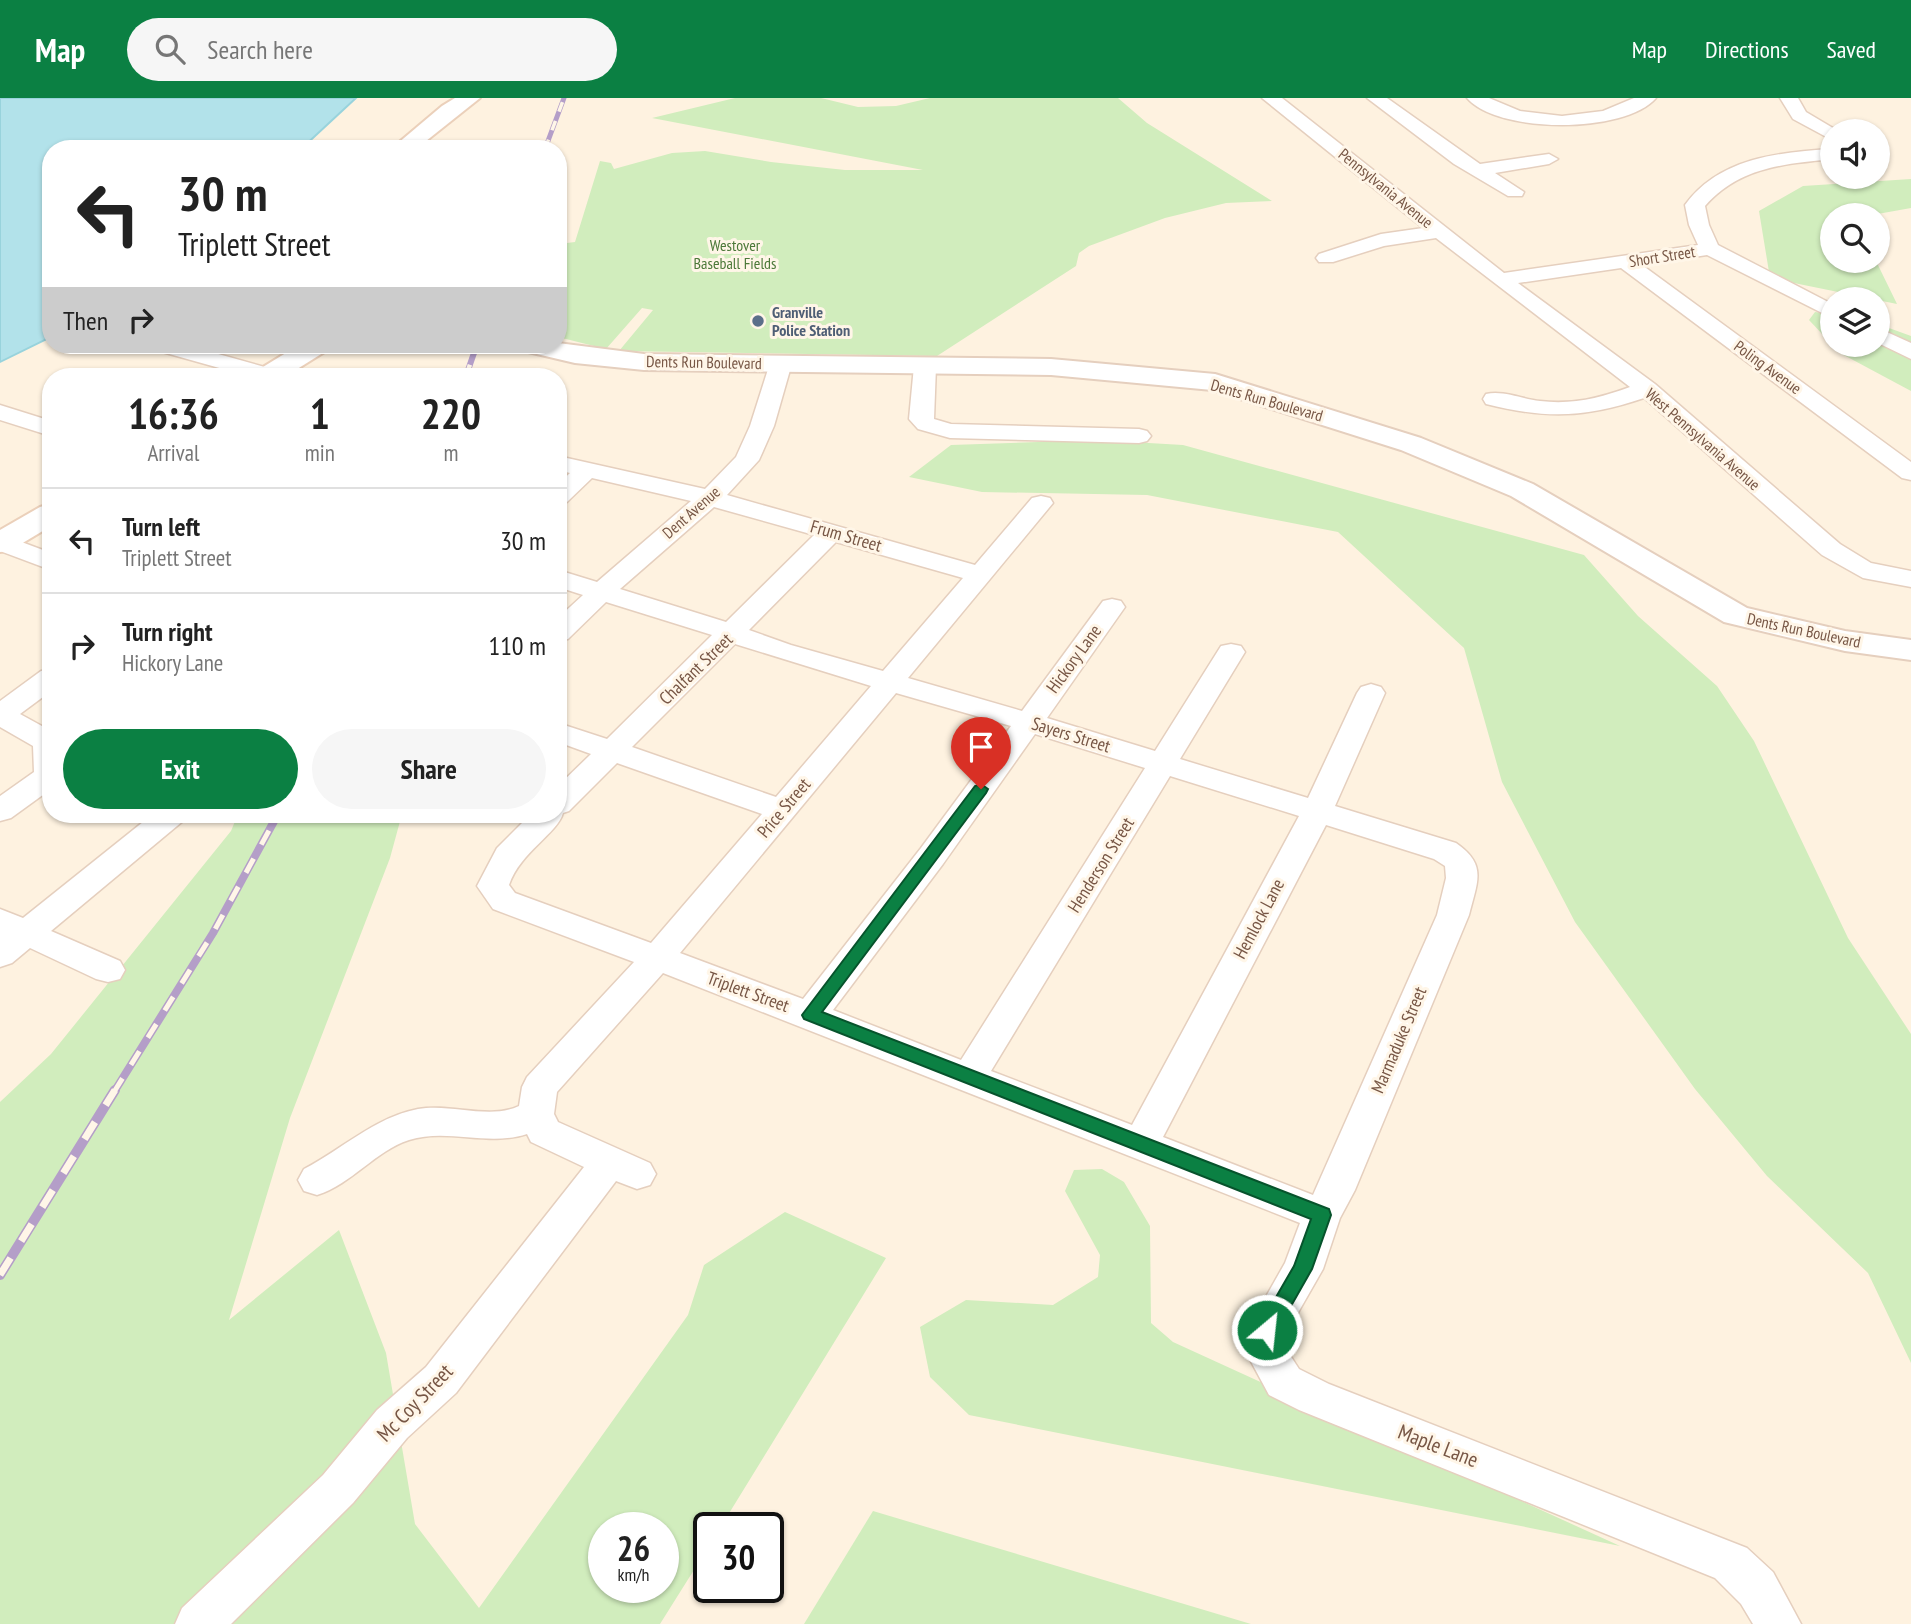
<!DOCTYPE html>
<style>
:root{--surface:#fff;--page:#f6f6f6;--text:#222;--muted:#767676;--line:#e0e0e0;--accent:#0b8043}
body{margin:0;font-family:"PT Sans Narrow",sans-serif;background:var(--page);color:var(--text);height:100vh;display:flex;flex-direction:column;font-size:26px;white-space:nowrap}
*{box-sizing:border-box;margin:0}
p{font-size:23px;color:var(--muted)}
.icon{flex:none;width:38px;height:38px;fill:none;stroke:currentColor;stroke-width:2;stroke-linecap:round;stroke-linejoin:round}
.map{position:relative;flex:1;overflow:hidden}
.side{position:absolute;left:42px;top:270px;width:525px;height:455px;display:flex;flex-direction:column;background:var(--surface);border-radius:28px;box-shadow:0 2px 5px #0004}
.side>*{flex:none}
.guide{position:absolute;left:42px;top:42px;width:525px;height:214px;border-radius:28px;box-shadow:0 2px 5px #0004;background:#fff;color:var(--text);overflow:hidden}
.tools{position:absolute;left:1820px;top:21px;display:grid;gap:14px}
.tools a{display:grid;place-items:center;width:70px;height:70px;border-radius:50%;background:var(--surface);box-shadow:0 2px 5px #0004;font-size:35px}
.speed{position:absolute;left:588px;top:1414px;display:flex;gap:14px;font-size:35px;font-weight:700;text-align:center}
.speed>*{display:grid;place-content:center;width:91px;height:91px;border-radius:50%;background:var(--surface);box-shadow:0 2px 5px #0004;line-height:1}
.speed small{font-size:18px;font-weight:400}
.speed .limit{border:4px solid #111;border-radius:10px;background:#fff;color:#111}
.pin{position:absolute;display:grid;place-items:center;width:60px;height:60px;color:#fff;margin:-72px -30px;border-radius:50% 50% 50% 0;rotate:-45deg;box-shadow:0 0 7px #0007}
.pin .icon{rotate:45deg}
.me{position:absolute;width:77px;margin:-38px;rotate:28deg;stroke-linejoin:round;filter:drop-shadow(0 0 5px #0008)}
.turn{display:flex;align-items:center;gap:24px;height:147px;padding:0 21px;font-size:32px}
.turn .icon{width:91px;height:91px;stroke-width:2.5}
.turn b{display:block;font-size:49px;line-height:60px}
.then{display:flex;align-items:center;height:66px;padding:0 21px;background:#0003;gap:14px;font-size:26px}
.eta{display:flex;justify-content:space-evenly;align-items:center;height:119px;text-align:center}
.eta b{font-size:42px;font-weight:700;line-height:49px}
.primary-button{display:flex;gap:14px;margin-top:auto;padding:14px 21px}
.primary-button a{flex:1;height:80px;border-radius:42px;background:var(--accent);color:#fff;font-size:28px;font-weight:700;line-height:80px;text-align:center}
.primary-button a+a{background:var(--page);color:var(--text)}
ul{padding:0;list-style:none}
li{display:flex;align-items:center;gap:21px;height:105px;padding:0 21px;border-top:2px solid var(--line)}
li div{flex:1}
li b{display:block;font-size:26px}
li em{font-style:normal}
header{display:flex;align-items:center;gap:42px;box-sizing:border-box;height:98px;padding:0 35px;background:var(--accent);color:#fff}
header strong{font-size:33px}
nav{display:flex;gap:38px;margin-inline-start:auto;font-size:24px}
.search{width:490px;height:63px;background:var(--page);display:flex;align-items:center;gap:18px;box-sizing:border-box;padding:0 24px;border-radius:38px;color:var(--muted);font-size:26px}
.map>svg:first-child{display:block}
.green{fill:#d1edbd;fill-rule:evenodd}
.water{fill:#b2e2ea;stroke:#98d3dc;stroke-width:2}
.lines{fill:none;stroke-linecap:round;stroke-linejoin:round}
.minor-casing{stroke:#e5cfbe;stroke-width:3}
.tertiary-casing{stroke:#e5cfbe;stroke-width:4}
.secondary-casing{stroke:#ebd0ba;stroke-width:4}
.minor{fill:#fff;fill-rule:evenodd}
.tertiary{fill:#fff;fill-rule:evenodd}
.secondary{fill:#fff;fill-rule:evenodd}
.rail-far3-casing{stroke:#b49ec8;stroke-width:5}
.rail-far2-casing{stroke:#b49ec8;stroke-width:6}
.rail-far1-casing{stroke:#b49ec8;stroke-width:8}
.rail-casing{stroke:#b49ec8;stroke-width:10}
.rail-far3{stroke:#fff6e8;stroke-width:3.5;stroke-dasharray:10;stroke-linecap:butt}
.rail-far2{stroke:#fff6e8;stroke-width:4.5;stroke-dasharray:12;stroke-linecap:butt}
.rail-far1{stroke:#fff6e8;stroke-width:5;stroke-dasharray:16;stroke-linecap:butt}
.rail{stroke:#fff6e8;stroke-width:7;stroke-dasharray:20;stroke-linecap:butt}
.route{fill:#0b8043;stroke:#07532c;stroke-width:2}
.service-dot{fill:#5c6f8a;stroke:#fff6e8;stroke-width:2.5}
.labels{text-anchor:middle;stroke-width:6;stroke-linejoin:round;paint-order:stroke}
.far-street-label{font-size:16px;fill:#775645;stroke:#fff6e8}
.far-park-label{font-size:16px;fill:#4c7939;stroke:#fff6e8}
.far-service-label{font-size:16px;font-weight:bold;fill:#4e5e75;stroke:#fff6e8;text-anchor:start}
.street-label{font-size:18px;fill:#775645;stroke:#fff6e8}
.near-street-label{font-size:21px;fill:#775645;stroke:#fff6e8}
</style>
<header>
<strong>Map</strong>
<div class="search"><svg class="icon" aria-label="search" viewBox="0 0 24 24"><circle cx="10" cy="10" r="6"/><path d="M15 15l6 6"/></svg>Search here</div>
<nav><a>Map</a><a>Directions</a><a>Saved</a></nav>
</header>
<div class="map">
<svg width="1911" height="1526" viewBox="0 0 1911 1526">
<rect width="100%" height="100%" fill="#fef2e0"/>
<!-- green -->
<g class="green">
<polygon points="735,0 821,0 858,9 896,8 930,0 1118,0 1147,25 1272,103 1226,105 1165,120 1089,148 1079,155 1076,168 937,258 619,253 653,212 642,210 606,251 558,239 558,172 567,145 575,144 600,63 611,65 614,71 672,55 705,53 771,64 845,72 923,72 652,20"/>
<polygon points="1911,81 1911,110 1872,117 1832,117 1832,163 1876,163 1897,206 1770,180 1759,113 1803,88"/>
<polygon points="1815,214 1832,216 1832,247 1878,247 1878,226 1911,238 1911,293 1840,255 1809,222"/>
<polygon points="1097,342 1183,347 1584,457 1638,518 1717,588 1754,643 1848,840 1911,936 1911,1265 1868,1175 1767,1078 1695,991 1575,824 1502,684 1464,550 1338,434 1147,397 982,394 909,379 951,347"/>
<path d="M 238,716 L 402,716 L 390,760 L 290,1020 L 229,1222 L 339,1132 L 386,1255 L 415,1426 L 479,1510 L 688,1217 L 704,1167 L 785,1114 L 886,1160 L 720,1430 L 709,1430 L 709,1448 L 660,1526 L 0,1526 L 0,1004 L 51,956 L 231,733 ZM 604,1430 L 663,1430 L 663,1489 L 604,1489 Z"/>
<polygon points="1102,1071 1124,1084 1150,1128 1151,1225 1173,1244 1620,1448 969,1317 930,1279 920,1229 966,1202 1053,1207 1098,1179 1100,1157 1065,1093 1074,1072"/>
<polygon points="873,1413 1251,1526 804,1526"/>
</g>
<!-- water -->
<polygon class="water" points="0,0 356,0 301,51 51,51 51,239 0,264"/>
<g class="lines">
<defs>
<g id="minor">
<path d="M 1262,0 L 1282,0 L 1504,175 L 1698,147 L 1689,127 L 1685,107 C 1719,60 1779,54 1832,51 L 1832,61 C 1784,66 1739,69 1705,108 L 1709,127 L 1718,147 L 1832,206 L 1832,220 L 1707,157 L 1642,167 L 1911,364 L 1911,382 L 1902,380 L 1621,170 L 1518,185 L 1655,286 L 1840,446 L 1871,465 L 1911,473 L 1911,489 L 1863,480 L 1822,457 L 1644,300 C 1585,320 1546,321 1486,306 L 1483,301 L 1486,296 C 1503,292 1522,301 1540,303 C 1572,307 1600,300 1630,289 L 1436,140 L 1384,148 L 1333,164 L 1319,164 L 1316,160 L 1319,156 L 1381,136 L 1423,130 Z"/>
<polygon points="1367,0 1387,0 1480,66 1549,56 1558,61 1549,66 1495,75 1524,94 1522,98 1508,98 1454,66"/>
<path d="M 1467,0 L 1489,0 L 1520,13 L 1562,18 L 1603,13 L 1634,0 L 1656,0 C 1625,36 1498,36 1467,0 Z"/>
<polygon points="1780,0 1798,0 1806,14 1838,33 1832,33 1832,42 1793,21"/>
<polygon points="1878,230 1911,245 1911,261 1878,245"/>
<polygon points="152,247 186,247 279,273 282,278 248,278 155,252"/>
<path d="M 781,258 L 789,260 L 792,265 L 774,328 L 759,362 L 727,397 L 975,467 L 1032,400 L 1041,398 L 1050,400 L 1053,405 L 908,580 L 1022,613 L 1103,503 L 1112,501 L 1121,503 L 1125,509 L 1047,620 L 1155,653 L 1221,548 L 1231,546 L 1241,548 L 1245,554 L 1180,661 L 1308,700 L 1357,595 L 1361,589 L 1371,586 L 1381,589 L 1385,595 L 1335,708 L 1456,745 C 1488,767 1477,784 1469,817 L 1355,1092 L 1340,1120 L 1323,1171 L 1287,1234 L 1288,1254 L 1299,1271 L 1329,1286 L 1747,1450 L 1773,1474 L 1801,1526 L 1753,1526 L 1741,1506 L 1715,1480 L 1299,1312 L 1269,1297 L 1248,1258 L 1247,1232 L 1285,1165 L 1300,1125 L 663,875 L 557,994 L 554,1016 L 558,1024 L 650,1065 L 656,1076 L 650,1087 L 637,1091 L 616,1083 L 456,1295 L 407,1340 L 353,1405 L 231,1526 L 175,1526 L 182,1510 L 323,1377 L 377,1312 L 426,1269 L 584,1069 L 531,1044 L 527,1036 C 488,1049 448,1030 409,1042 C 375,1053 352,1086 317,1097 L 304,1093 L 298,1082 L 304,1071 C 343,1051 373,1020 418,1011 C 451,1005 489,1022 519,1008 L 522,989 L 527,979 L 634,864 L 493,811 L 477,788 L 497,750 L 531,716 L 558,716 L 558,688 L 591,656 L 558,644 L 558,625 L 607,641 L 712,537 L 606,504 L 568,541 L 558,543 L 558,520 L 583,497 L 558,489 L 558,472 L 597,484 L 691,403 L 592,380 L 567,404 L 558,406 L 558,386 L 570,375 L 558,372 L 558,358 L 705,391 L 736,359 L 750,328 L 770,265 L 773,260 ZM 714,409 L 814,437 L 726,524 L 620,491 ZM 836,444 L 963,480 L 883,573 L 791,547 L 749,532 ZM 735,546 L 871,588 L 776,699 L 632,649 ZM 896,595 L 1011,628 L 921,750 L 803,901 L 680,855 ZM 1035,636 L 1145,670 L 961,962 L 833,912 L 943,766 ZM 617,665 L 762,716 L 651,845 L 515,795 L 509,787 C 520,754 558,735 563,715 L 569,713 ZM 1170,678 L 1299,718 L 1132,1027 L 991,973 ZM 1326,727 L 1434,761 L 1445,768 L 1446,780 L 1437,817 L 1313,1097 L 1163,1039 Z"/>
<polygon points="925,261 933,263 936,268 934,321 951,326 1139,331 1147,333 1151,338 1147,343 1139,345 950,340 918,331 909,321 914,268 917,263"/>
<polygon points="0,307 51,323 51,338 0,322"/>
<polygon points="0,436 51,455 51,472 0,453"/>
<polygon points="51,571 51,593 20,616 51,633 51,691 11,720 0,723 0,698 34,674 33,648 0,629 0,603 41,573"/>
<polygon points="153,716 187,716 183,723 51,833 120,863 125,872 120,881 108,884 96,881 30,850 12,865 0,869 0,811 23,820"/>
</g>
<polygon id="tertiary" points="558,245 644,256 1051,261 1215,276 1421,340 1533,386 1747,510 1845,533 1911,542 1911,562 1845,553 1724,524 1511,398 1401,352 1212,292 1051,277 644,272 575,265 524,253 520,247"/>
<g id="secondary">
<polygon points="455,0 480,0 416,51 391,51 442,8"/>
<polygon points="299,247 330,247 326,253 286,278 255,278 258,272"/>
<polygon points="51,406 51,428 11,452 0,454 0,432 40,409"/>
</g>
</defs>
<!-- minor casing -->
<use href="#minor" class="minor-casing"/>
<!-- tertiary casing -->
<use href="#tertiary" class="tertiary-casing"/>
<!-- secondary casing -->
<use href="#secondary" class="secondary-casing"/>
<!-- minor -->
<use href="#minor" class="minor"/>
<!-- tertiary -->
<use href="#tertiary" class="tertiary"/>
<!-- secondary -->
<use href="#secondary" class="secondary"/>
<defs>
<g id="rail-far3">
<polyline points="545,51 564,0"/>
<polyline points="475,254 477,247"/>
</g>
<polyline id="rail-far2" points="466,278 475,252"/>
<polyline id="rail-far1" points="114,994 213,835 278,716"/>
<polyline id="rail" points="0,1177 115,992"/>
</defs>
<!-- rail-far3 casing -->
<use href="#rail-far3" class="rail-far3-casing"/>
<!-- rail-far2 casing -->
<use href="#rail-far2" class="rail-far2-casing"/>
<!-- rail-far1 casing -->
<use href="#rail-far1" class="rail-far1-casing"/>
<!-- rail casing -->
<use href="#rail" class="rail-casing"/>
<!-- rail-far3 -->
<use href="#rail-far3" class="rail-far3"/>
<!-- rail-far2 -->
<use href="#rail-far2" class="rail-far2"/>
<!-- rail-far1 -->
<use href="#rail-far1" class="rail-far1"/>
<!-- rail -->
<use href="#rail" class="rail"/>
</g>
<!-- route -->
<polygon class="route" points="981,686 988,691 986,695 822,914 1329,1111 1331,1117 1312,1171 1274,1238 1267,1241 1260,1238 1257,1232 1294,1168 1311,1121 804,921 802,917 975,688"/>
<!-- markers -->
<circle class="service-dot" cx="758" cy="223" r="7"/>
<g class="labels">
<!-- far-street labels -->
<g class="far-street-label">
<text transform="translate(1386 90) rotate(39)" y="6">Pennsylvania Avenue</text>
<text transform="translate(1662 158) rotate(-9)" y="6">Short Street</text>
<text transform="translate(704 264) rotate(1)" y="6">Dents Run Boulevard</text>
<text transform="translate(1768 269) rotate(36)" y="6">Poling Avenue</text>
<text transform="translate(1267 302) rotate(16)" y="6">Dents Run Boulevard</text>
<text transform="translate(1703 341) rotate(41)" y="6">West Pennsylvania Avenue</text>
<text transform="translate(691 414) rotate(-41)" y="6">Dent Avenue</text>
<text transform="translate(1804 532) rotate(12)" y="6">Dents Run Boulevard</text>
</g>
<!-- far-park labels -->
<g class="far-park-label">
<text x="735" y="153">Westover<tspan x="735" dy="18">Baseball Fields</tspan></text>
</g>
<!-- far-service labels -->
<g class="far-service-label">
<text x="772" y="220">Granville<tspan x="772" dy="18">Police Station</tspan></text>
</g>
<!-- street labels -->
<g class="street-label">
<text transform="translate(846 438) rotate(16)" y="6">Frum Street</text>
<text transform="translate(1074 561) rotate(-54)" y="6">Hickory Lane</text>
<text transform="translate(696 571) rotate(-44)" y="6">Chalfant Street</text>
<text transform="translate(1071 637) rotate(17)" y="6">Sayers Street</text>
<text transform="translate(784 710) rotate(-50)" y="6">Price Street</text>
<text transform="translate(1101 767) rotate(-58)" y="6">Henderson Street</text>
<text transform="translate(1259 821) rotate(-62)" y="6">Hemlock Lane</text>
<text transform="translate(748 894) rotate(20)" y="6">Triplett Street</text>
<text transform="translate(1399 942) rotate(-67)" y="6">Marmaduke Street</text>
</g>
<!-- near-street labels -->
<g class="near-street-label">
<text transform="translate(415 1305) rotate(-46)" y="7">Mc Coy Street</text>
<text transform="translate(1438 1348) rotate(21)" y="7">Maple Lane</text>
</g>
</g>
</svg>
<div class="tools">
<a><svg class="icon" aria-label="sound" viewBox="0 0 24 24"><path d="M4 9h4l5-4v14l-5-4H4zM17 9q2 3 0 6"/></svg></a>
<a><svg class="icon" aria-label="search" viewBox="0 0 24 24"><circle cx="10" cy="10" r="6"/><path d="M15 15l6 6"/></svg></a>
<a><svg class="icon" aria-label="layers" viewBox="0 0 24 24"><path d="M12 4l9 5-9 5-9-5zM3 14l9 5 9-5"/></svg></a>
</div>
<div class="speed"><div>26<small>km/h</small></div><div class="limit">30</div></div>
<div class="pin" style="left:981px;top:691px;background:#d93025"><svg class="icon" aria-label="arrive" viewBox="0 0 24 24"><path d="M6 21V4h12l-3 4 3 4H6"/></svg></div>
<svg class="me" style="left:1267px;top:1232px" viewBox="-20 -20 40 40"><circle r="17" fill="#0b8043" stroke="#fff" stroke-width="3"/><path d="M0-11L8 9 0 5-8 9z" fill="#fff"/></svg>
<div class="guide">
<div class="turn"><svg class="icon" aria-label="left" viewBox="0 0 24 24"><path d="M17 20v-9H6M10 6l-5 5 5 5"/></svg><div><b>30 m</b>Triplett Street</div></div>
<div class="then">Then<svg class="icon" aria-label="right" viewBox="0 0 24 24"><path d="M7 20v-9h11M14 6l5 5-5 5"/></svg></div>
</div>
<section class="side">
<div class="eta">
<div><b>16:36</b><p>Arrival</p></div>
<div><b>1</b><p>min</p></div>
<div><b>220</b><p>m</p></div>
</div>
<ul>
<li><svg class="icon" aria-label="left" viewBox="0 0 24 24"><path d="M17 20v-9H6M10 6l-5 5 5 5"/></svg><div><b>Turn left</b><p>Triplett Street</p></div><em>30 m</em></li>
<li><svg class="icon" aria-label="right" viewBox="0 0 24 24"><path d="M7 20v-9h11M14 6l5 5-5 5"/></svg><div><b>Turn right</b><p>Hickory Lane</p></div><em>110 m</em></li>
</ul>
<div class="primary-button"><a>Exit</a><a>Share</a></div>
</section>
</div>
